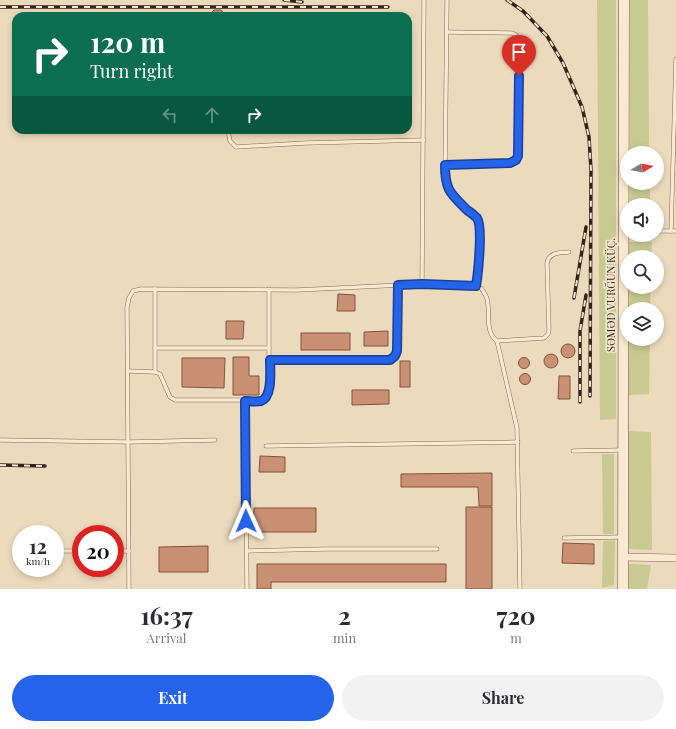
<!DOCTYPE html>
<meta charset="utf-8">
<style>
:root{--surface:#fff;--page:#f2f2f3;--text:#2b2b33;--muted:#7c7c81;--accent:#2563eb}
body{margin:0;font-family:"Playfair Display",serif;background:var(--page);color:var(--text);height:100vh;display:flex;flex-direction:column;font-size:15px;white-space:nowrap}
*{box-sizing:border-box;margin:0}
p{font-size:13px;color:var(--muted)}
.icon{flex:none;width:22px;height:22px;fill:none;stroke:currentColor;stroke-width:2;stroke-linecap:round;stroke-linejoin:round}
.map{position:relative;height:589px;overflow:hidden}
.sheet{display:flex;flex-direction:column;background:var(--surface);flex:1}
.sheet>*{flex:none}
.hud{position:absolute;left:12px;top:12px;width:400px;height:122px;border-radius:12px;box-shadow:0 2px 6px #0003;background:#0b6e4f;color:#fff;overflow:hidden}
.needle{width:26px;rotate:80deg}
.buttons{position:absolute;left:620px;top:146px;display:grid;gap:8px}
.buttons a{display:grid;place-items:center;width:44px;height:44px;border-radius:50%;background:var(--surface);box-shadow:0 2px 6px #0003;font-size:20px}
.speed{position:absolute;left:12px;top:525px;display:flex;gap:8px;font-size:20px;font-weight:700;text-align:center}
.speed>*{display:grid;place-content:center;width:52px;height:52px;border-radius:50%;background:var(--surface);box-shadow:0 2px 6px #0003;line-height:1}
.speed small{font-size:10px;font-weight:400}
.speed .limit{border:6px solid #d22;background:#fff;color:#111}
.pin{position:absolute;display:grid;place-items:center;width:34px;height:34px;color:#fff;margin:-41px -17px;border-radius:50% 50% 50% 0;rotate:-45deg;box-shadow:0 0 4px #0007}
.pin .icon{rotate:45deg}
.me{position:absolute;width:44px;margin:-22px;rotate:359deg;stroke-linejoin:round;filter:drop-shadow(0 0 3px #0008)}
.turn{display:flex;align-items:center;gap:14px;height:84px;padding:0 12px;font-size:18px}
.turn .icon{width:52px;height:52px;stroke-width:2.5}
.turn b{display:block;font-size:28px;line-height:34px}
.lanes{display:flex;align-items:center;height:38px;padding:0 12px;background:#0003;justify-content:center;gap:20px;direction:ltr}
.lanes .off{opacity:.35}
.eta{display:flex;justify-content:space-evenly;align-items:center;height:68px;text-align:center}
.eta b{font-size:24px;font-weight:700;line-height:28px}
.button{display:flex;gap:8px;margin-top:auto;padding:8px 12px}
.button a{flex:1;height:46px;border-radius:24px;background:var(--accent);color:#fff;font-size:16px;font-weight:700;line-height:46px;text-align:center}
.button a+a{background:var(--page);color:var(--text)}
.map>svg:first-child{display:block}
.green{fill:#c8ca92}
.building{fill:#ca9073;stroke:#82533d}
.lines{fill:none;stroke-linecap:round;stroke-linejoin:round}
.service-casing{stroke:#846b57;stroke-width:4.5}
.minor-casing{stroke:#846b57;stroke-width:8}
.secondary-casing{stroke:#654c3a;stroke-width:11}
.service{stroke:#f8e9d0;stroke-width:3.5}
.minor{stroke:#f8e9d0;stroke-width:7}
.secondary{stroke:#f8e9d0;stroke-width:10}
.rail-casing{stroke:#33251b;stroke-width:3.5}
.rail{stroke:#f4e5cc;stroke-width:2;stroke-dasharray:6;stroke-linecap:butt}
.route-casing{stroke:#184099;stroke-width:10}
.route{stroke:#2563eb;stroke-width:7}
.labels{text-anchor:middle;stroke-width:3.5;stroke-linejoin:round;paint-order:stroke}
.street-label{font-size:11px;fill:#33251b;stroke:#f4e5cc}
</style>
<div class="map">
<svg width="676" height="589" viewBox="0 0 676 589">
<rect width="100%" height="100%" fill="#ecdabd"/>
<!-- green -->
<g class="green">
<polygon points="597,0 616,0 616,419 600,420"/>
<polygon points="630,0 648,0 649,153 630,153"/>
<rect x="630" y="183" width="20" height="22"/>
<polygon points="629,242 652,242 651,257 629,257"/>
<polygon points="629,287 651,287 650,309 629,309"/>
<polygon points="629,339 650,339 649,394 629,395"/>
<polygon points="629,431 651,432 652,550 629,549"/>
<polygon points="602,454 614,454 614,534 603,534"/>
<polygon points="615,540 614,585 602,588 603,541"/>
<polygon points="629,564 651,565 647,589 629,589"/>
</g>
<!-- building -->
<g class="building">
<polygon points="214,10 221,10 226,16 208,16"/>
<polygon points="338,294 355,295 355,311 337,311"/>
<polygon points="226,321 244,321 243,339 226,339"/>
<polygon points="388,331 388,346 364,346 364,332"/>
<rect x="301" y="333" width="49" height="17"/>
<circle cx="568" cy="351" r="7"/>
<circle cx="551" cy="361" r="7"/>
<polygon points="233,357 249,357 249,376 259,376 259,395 233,395"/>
<circle cx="524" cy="363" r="5.5"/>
<polygon points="182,358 225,358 224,388 182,387"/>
<rect x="400" y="361" width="10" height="26"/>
<circle cx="525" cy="379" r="5.5"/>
<polygon points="559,376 570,376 570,399 558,399"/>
<polygon points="352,390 389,390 389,404 352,405"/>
<polygon points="260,456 285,457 285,472 259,472"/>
<polygon points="492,473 492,506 479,506 478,487 401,487 401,474"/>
<rect x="466" y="507" width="26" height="82"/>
<polygon points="254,508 316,508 316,532 253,532"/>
<polygon points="563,543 594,544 594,564 562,563"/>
<polygon points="208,546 208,572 159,572 159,547"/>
<polygon points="257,564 446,564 446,582 271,582 271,589 257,589"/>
</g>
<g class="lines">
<defs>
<g id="service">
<path d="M 424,0 L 422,284 L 476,286 L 481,288 C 483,291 486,295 487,299 C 491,313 484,331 497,341 L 544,338 L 548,334 L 549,330 L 547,263 C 549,252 560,253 569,252"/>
<path d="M 447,0 L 445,176 C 448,194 458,200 470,212 C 472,214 476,216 477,219 C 483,228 477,274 476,286"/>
<polyline points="228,130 230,141 236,147 306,143 424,140"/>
<polyline points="445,165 510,163 516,160 518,156 519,45 516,35 512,33 447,32"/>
<polyline points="657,231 676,231"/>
<polyline points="671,231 676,59"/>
<polyline points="155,289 155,372"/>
<polyline points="497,341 517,428 520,589"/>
<polyline points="155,348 269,348"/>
<polyline points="270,360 390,360 395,356 397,351 398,285"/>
<polyline points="128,371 155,372 160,374 170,397 175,400 262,400 266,397 269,391 269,289"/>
<polyline points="245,401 247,589"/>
<polyline points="0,440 129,442 215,440"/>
<polyline points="266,446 518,442"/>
<polyline points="573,451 622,450"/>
<polyline points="564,538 622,537"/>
<polyline points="55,551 81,551"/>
<polyline points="115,551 129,551"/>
<polyline points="247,551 326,549 437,549"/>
<polyline points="129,589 127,307 129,298 133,291 141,289 297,290 422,284"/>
</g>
<polyline id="minor" points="623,557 676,558"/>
<polyline id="secondary" points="623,589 624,0"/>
</defs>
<!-- service casing -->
<use href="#service" class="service-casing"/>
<!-- minor casing -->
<use href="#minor" class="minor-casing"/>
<!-- secondary casing -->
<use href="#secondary" class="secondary-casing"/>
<!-- service -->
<use href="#service" class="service"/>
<!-- minor -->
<use href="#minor" class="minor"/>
<!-- secondary -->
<use href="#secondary" class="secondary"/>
<defs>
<g id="rail">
<polyline points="284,0 302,2"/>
<polyline points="507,0 523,11 547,36 563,63 582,107 589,137 591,170 590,396"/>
<polyline points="0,7 388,7"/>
<polyline points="574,298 586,227"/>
<polyline points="580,402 580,331 586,295"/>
<polyline points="0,465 45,466"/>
</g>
</defs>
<!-- rail casing -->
<use href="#rail" class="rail-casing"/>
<!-- rail -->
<use href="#rail" class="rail"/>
</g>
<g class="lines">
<defs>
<path id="route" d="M 246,521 L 245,401 C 250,401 256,402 261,401 C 273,397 270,371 270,360 L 390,360 L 395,356 L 397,351 L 398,285 L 422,284 L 476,286 C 478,274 483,227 477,218 C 474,215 470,212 467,210 C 450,193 445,190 445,165 L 510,163 L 516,160 L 518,156 L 519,76"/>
</defs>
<!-- route casing -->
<use href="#route" class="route-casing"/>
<!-- route -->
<use href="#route" class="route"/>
</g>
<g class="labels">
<!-- street labels -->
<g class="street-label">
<text transform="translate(611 295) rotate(-90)" y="4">SƏMƏD VURĞUN KÜÇ.</text>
</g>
</g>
</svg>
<div class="buttons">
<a><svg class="needle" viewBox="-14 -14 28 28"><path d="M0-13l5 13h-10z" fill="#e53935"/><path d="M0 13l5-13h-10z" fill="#7c7c81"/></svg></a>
<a><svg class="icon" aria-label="sound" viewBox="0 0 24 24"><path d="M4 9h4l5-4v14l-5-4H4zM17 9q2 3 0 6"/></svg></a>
<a><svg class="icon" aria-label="search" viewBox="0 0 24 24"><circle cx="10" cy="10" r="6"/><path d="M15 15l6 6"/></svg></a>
<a><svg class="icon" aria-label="layers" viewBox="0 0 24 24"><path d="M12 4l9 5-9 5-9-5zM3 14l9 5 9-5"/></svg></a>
</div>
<div class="speed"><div>12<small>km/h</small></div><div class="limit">20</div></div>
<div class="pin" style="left:519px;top:76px;background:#d93025"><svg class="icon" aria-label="arrive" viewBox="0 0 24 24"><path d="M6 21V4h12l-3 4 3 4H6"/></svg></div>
<svg class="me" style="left:246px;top:521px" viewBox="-20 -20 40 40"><path d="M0-17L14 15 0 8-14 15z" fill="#2563eb" stroke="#fff" stroke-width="4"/></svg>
<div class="hud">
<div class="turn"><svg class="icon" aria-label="right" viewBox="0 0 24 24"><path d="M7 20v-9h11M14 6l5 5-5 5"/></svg><div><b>120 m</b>Turn right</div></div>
<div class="lanes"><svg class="icon off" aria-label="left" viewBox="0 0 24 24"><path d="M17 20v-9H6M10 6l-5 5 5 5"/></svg><svg class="icon off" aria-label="ahead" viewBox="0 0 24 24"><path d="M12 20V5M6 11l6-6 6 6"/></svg><svg class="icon" aria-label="right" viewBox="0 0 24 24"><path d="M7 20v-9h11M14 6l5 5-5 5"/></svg></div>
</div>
</div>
<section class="sheet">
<div class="eta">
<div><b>16:37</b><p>Arrival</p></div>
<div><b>2</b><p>min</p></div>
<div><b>720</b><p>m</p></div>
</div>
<div class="button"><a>Exit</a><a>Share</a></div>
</section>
